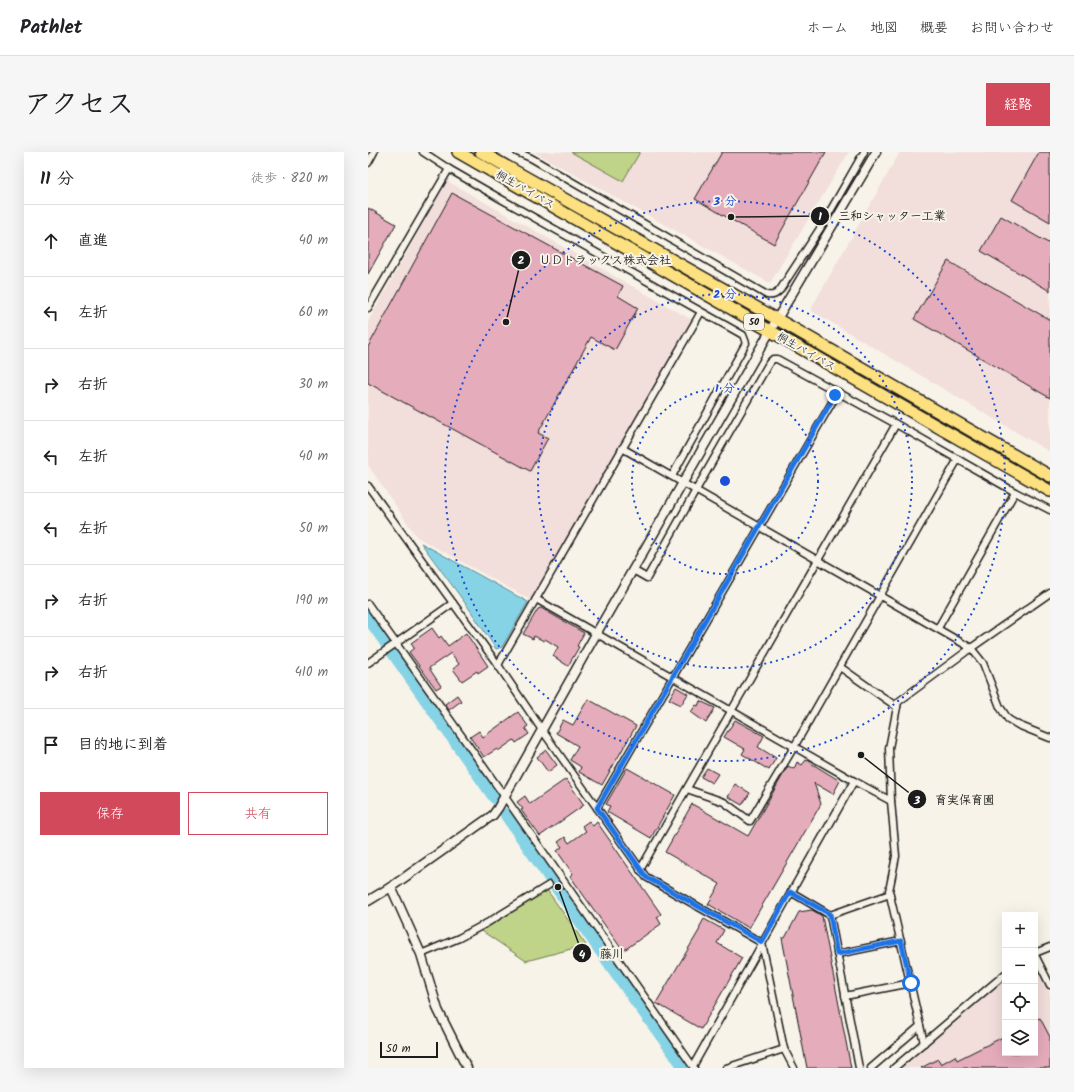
<!DOCTYPE html>
<html lang="ja">
<head>
<meta charset="utf-8">
<style>
  :root { --surface:#fff; --page:#f6f6f6; --text:#202124; --muted:#757577; --line:#e0e0e0; --accent:#d1495b }
  body { margin:0; font-family:Kalam,"Klee One",sans-serif; background:var(--page); color:var(--text) }
  .controls { position:absolute; right:12px; bottom:12px; display:grid; overflow:hidden; border-radius:0px; box-shadow:0 4px 16px #0002 }
  .controls button { width:36px; height:36px; display:grid; place-items:center; padding:0; border:0; border-bottom:1px solid var(--line); background:var(--surface); color:var(--text); font:20px sans-serif }
  .scale { position:absolute; left:12px; bottom:10px; width:58px; box-sizing:border-box; padding-left:4px; border:2px solid #1c1c1c; border-top:0; font-size:11px; line-height:14px; white-space:nowrap; color:#1c1c1c; -webkit-text-stroke:3px #f7f3e8; paint-order:stroke }
  .stop { position:absolute; width:12px; height:12px; margin:-9px; border:3px solid #1a73e8; border-radius:50%; background:#fff }
  .stop.end { background:#1a73e8; border-color:#fff; box-shadow:0 1px 4px #0008 }
  .list { margin:0; padding:0; list-style:none }
  h2 { display:flex; justify-content:space-between; align-items:center; height:52px; margin:0; padding:0 16px; font-size:17px }
  h2 small { font-size:13px; font-weight:400; color:var(--muted) }
  .list li { display:grid; grid-template-columns:26px 1fr auto; gap:12px; align-items:center; box-sizing:border-box; height:72px; padding:0 16px; border-top:1px solid var(--line) }
  .list b { display:block; font-size:15px; white-space:nowrap }
  .list em { font-size:13px; font-style:normal; color:var(--muted) }
  .actions { display:flex; gap:8px; padding:12px 16px }
  .actions a { flex:1; padding:9px 0; border:1px solid var(--accent); border-radius:0px; text-align:center; font-size:14px; color:var(--accent) }
  .actions .main { background:var(--accent); color:#fff }
  .icon { flex:none; width:22px; height:22px; fill:none; stroke:currentColor; stroke-width:2; stroke-linecap:round; stroke-linejoin:round }
  .map { position:relative; flex:none; width:682px; height:916px; overflow:hidden; border-radius:0px }
  header { display:flex; align-items:center; gap:24px; box-sizing:border-box; height:56px; padding:0 20px; background:var(--surface); border-bottom:1px solid var(--line) }
  header strong { font-size:19px }
  nav { display:flex; gap:22px; margin-inline-start:auto; font-size:14px }
  .intro { display:flex; align-items:center; justify-content:space-between; box-sizing:border-box; height:96px; padding:0 24px }
  h1 { margin:0; font-size:28px }
  .button { padding:10px 18px; border-radius:0px; background:var(--accent); color:#fff; font-size:14px; font-weight:700 }
  main { display:flex; gap:24px; padding:0 24px }
  aside { flex:1; background:var(--surface); border-radius:0px; box-shadow:0 4px 16px #0002 }
  .map>svg:first-child { display:block }
  .built { fill:#f2dedb }
  .green { fill:#bfd389; stroke:#6e7852 }
  .water { fill:#87d3e6; stroke:#5c8a95 }
  .lines { fill:none; stroke-linecap:round; stroke-linejoin:round }
  .river { stroke:#87d3e6; stroke-width:14 }
  .building { fill:#e5acbc; stroke:#1c1c1c }
  .minor-casing { stroke:#1c1c1c; stroke-width:9 }
  .tertiary-casing { stroke:#1c1c1c; stroke-width:11 }
  .trunk-casing { stroke:#1c1c1c; stroke-width:14 }
  .minor { stroke:#f7f3e8; stroke-width:6 }
  .tertiary { stroke:#f7f3e8; stroke-width:8 }
  .trunk { stroke:#fde080; stroke-width:11 }
  .route { stroke:#1a73e8; stroke-width:5 }
  .ring { fill:none; stroke:#1d4ed8; stroke-width:2; stroke-dasharray:2 4 }
  .labels { text-anchor:middle; dominant-baseline:central; stroke-width:4; stroke-linejoin:round; paint-order:stroke }
  .shield { fill:#f7f3e8; stroke:#5e5c59; stroke-width:1 }
  .shield-label { font-size:10px; font-weight:bold; fill:#1c1c1c }
  .street-label { font-size:11px; fill:#1c1c1c; stroke:#f7f3e8 }
  .centre { fill:#1d4ed8; stroke:#f7f3e8; stroke-width:2 }
  .ring-label { font-size:12px; text-anchor:middle; font-weight:bold; fill:#1d4ed8; stroke:#f7f3e8; stroke-width:4; stroke-linejoin:round; paint-order:stroke }
  .leader { fill:none; stroke:#1c1c1c; stroke-width:1.5 }
  .callout-dot { fill:#1c1c1c; stroke:#f7f3e8; stroke-width:1.5 }
  .mark-label { font-size:12px; text-anchor:middle; font-weight:bold; fill:#fff }
  .callout-label { font-size:12px; text-anchor:middle; font-weight:bold; fill:#1c1c1c; stroke:#f7f3e8; stroke-width:4; stroke-linejoin:round; paint-order:stroke }
</style>
</head>
<body>
<header>
<strong>Pathlet</strong>
<nav><a>ホーム</a><a>地図</a><a>概要</a><a>お問い合わせ</a></nav>
</header>
<div class="intro"><h1>アクセス</h1><a class="button">経路</a></div>
<main>
<aside>
<h2>11 分<small>徒歩 · 820 m</small></h2>
<ul class="list">
<li><svg class="icon" aria-label="ahead" viewBox="0 0 24 24"><path d="M12 20V5M6 11l6-6 6 6"/></svg><div><b>直進</b></div><em>40 m</em></li>
<li><svg class="icon" aria-label="left" viewBox="0 0 24 24"><path d="M17 20v-9H6M10 6l-5 5 5 5"/></svg><div><b>左折</b></div><em>60 m</em></li>
<li><svg class="icon" aria-label="right" viewBox="0 0 24 24"><path d="M7 20v-9h11M14 6l5 5-5 5"/></svg><div><b>右折</b></div><em>30 m</em></li>
<li><svg class="icon" aria-label="left" viewBox="0 0 24 24"><path d="M17 20v-9H6M10 6l-5 5 5 5"/></svg><div><b>左折</b></div><em>40 m</em></li>
<li><svg class="icon" aria-label="left" viewBox="0 0 24 24"><path d="M17 20v-9H6M10 6l-5 5 5 5"/></svg><div><b>左折</b></div><em>50 m</em></li>
<li><svg class="icon" aria-label="right" viewBox="0 0 24 24"><path d="M7 20v-9h11M14 6l5 5-5 5"/></svg><div><b>右折</b></div><em>190 m</em></li>
<li><svg class="icon" aria-label="right" viewBox="0 0 24 24"><path d="M7 20v-9h11M14 6l5 5-5 5"/></svg><div><b>右折</b></div><em>410 m</em></li>
<li><svg class="icon" aria-label="arrive" viewBox="0 0 24 24"><path d="M6 21V4h12l-3 4 3 4H6"/></svg><div><b>目的地に到着</b></div></li>
</ul>
<div class="actions"><a class="main">保存</a><a>共有</a></div>
</aside>
<div class="map">
<svg width="682" height="916" viewBox="0 0 682 916">
  <rect width="100%" height="100%" fill="#f7f3e8"/>
  <filter id="ink" filterUnits="userSpaceOnUse"><feTurbulence type="fractalNoise" baseFrequency=".025" numOctaves="2"/><feDisplacementMap in="SourceGraphic" scale="8" xChannelSelector="R" yChannelSelector="G"/><feConvolveMatrix kernelMatrix="1 2 1 2 8 2 1 2 1" color-interpolation-filters="sRGB"/></filter>
  <g filter="url(#ink)">
    <g class="built">
      <path d="M166,0H481L402,131Z"/>
      <path d="M532,0H682V300L444,159V155Z"/>
      <path d="M79,29L324,168L163,448L49,385L0,313V170Z"/>
      <path d="M667,813L682,842V916H531L631,832L637,829V901H667Z"/>
    </g>
    <g class="green">
      <path d="M203,0H272L255,29Z"/>
      <path d="M179,738L218,793L158,809L111,777Z"/>
    </g>
    <path class="water" d="M53,391L160,450L134,495L128,497L100,455Z"/>
    <g class="lines">
      <g class="river">
        <path d="M0,464L127,645"/>
        <path d="M139,663L268,848L318,916"/>
      </g>
    </g>
    <g class="building">
      <path d="M354,0H458L406,92L327,47Z"/>
      <path d="M671,0H682V70L644,48Z"/>
      <path d="M84,41L255,134L250,144L270,156L247,198L223,185L170,281L180,286L162,319L0,231V195Z"/>
      <path d="M0,56L28,72L0,122Z"/>
      <path d="M633,64L682,92V139L613,99Z"/>
      <path d="M580,109L682,168V246L546,167Z"/>
      <path d="M173,456L216,481L209,494L211,495L200,514L185,504L190,495L177,487L176,489L166,484L165,487L155,482L170,457Z"/>
      <path d="M64,476L71,486L73,484L80,494L98,481L120,514L110,521L109,519L94,529L85,517L91,512L83,501L61,516L73,534L68,537L41,500L46,496L43,491Z"/>
      <path d="M308,535L320,542L313,553L301,547Z"/>
      <path d="M89,543L93,549L81,558L77,552Z"/>
      <path d="M220,547L268,574L234,633L211,620L213,615L202,608L210,594L188,581L195,568L205,573Z"/>
      <path d="M332,549L347,556L338,571L323,560L328,553L330,554Z"/>
      <path d="M150,560L160,574L157,576L161,582L148,591L146,588L130,599L129,597L116,605L102,585L111,579L115,585Z"/>
      <path d="M367,568L396,584L390,595L408,606L401,618L374,602L377,597L356,585Z"/>
      <path d="M178,598L189,613L180,620L169,605Z"/>
      <path d="M438,608L472,629L465,642L446,631L453,652L381,776L340,752L352,732L297,700L324,652L380,684L420,614L426,617L429,610L434,613Z"/>
      <path d="M259,616L307,643L283,686L239,660L242,654L238,652Z"/>
      <path d="M339,616L350,622L344,631L333,625Z"/>
      <path d="M198,627L216,653L172,684L153,658L155,657L149,650L157,644L162,652Z"/>
      <path d="M367,632L382,641L374,653L360,645Z"/>
      <path d="M221,669L225,674L229,670L293,762L289,765L293,772L255,799L202,724L205,722L189,699L194,695L190,690L197,685L201,691L218,679L214,674Z"/>
      <path d="M444,758L454,764L483,916H439L414,786H417L431,760Z"/>
      <path d="M336,767L356,778L349,791L374,806L333,877L288,851L332,777L331,776Z"/>
      <path d="M672,866L682,885V916H553L570,907L573,912L587,904L589,908L637,884V901H667V868Z"/>
    </g>
    <g class="lines">
      <defs>
        <g id="minor">
          <path d="M55,0L81,17L133,47L375,183L378,191L304,324"/>
          <path d="M149,0L163,6L399,143C405,144 407,143 412,138L453,75L496,0"/>
          <path d="M0,11L6,0"/>
          <path d="M0,156L81,17"/>
          <path d="M254,296L603,496L615,511L632,555L640,567L650,573L682,586"/>
          <path d="M0,334L130,513L174,578L278,725L394,791L416,897L426,916"/>
          <path d="M265,418L279,426L328,338L401,211L405,207H409L528,272L647,340L682,358"/>
          <path d="M168,447L486,629L523,649"/>
          <path d="M0,452L137,645L326,916"/>
          <path d="M570,476L647,340"/>
          <path d="M0,511L85,451"/>
          <path d="M130,513L333,160"/>
          <path d="M472,515L529,555"/>
          <path d="M319,637L356,650L382,669L426,595L590,307"/>
          <path d="M229,656L470,240"/>
          <path d="M272,718L528,272"/>
          <path d="M423,740L462,763L491,916"/>
          <path d="M462,763L522,742"/>
          <path d="M667,801L682,795"/>
          <path d="M53,802L91,786L119,771L181,733"/>
          <path d="M469,802L533,789"/>
          <path d="M667,803L682,833"/>
          <path d="M477,844L543,831"/>
          <path d="M556,891L521,739L528,704L523,649L521,596L530,550L603,496L682,441"/>
          <path d="M325,914L486,629"/>
          <path d="M358,916L416,897"/>
          <path d="M503,916L552,874"/>
          <path d="M526,916L637,822"/>
        </g>
        <g id="tertiary">
          <path d="M23,735L53,802L70,858L99,916"/>
          <path d="M0,749L23,735L125,663L130,656L228,482L409,167L508,0"/>
        </g>
        <g id="trunk">
          <path d="M90,0L682,339"/>
          <path d="M113,0L421,174L682,324"/>
        </g>
      </defs>
      <use href="#minor" class="minor-casing"/>
      <use href="#tertiary" class="tertiary-casing"/>
      <use href="#trunk" class="trunk-casing"/>
      <use href="#minor" class="minor"/>
      <use href="#tertiary" class="tertiary"/>
      <use href="#trunk" class="trunk"/>
    </g>
  </g>
  <g class="lines" filter="url(#ink)">
    <path class="route" d="M467,243L229,656L278,725L394,790L422,740L462,762L469,802L533,789L543,831"/>
  </g>
  <g class="ring">
    <circle cx="357" cy="329" r="93"/>
    <circle cx="357" cy="329" r="187"/>
    <circle cx="357" cy="329" r="280"/>
  </g>
  <g class="labels">
    <rect class="shield" x="376" y="162" width="20" height="16" rx="3"/>
    <g class="shield-label">
      <text x="386" y="170">50</text>
    </g>
    <g class="street-label">
      <text transform="translate(157 38) rotate(30)">桐生バイパス</text>
      <text transform="translate(438 200) rotate(30)">桐生バイパス</text>
    </g>
  </g>
  <circle cx="357" cy="329" r="6" class="centre"/>
  <g class="ring-label">
    <text x="357" y="53">3 分</text>
    <text x="357" y="146">2 分</text>
    <text x="357" y="240">1 分</text>
  </g>
  <path class="leader" d="M363 65L452 64M138 170L153 108M493 603L549 647M190 735L214 801"/>
  <g class="callout-dot">
    <circle cx="363" cy="65" r="4"/>
    <circle cx="138" cy="170" r="4"/>
    <circle cx="493" cy="603" r="4"/>
    <circle cx="190" cy="735" r="4"/>
    <circle cx="452" cy="64" r="10"/>
    <circle cx="153" cy="108" r="10"/>
    <circle cx="549" cy="647" r="10"/>
    <circle cx="214" cy="801" r="10"/>
  </g>
  <g class="mark-label">
    <text x="452" y="68">1</text>
    <text x="153" y="112">2</text>
    <text x="549" y="652">3</text>
    <text x="214" y="806">4</text>
  </g>
  <g class="callout-label">
    <text x="524" y="68">三和シャッター工業</text>
    <text x="237" y="112">ＵＤトラックス株式会社</text>
    <text x="597" y="652">育実保育園</text>
    <text x="244" y="806">藤川</text>
  </g>
</svg>
<div class="controls">
<button>+</button>
<button>−</button>
<button><svg class="icon" aria-label="locate" viewBox="0 0 24 24"><circle cx="12" cy="12" r="6"/><path d="M12 2v4M12 18v4M2 12h4M18 12h4"/></svg></button>
<button><svg class="icon" aria-label="layers" viewBox="0 0 24 24"><path d="M12 4l9 5-9 5-9-5zM3 14l9 5 9-5"/></svg></button>
</div>
<div class="scale">50 m</div>
<div class="stop" style="left:543px;top:831px"></div>
<div class="stop end" style="left:467px;top:243px"></div>
</div>
</main>
</body>
</html>
